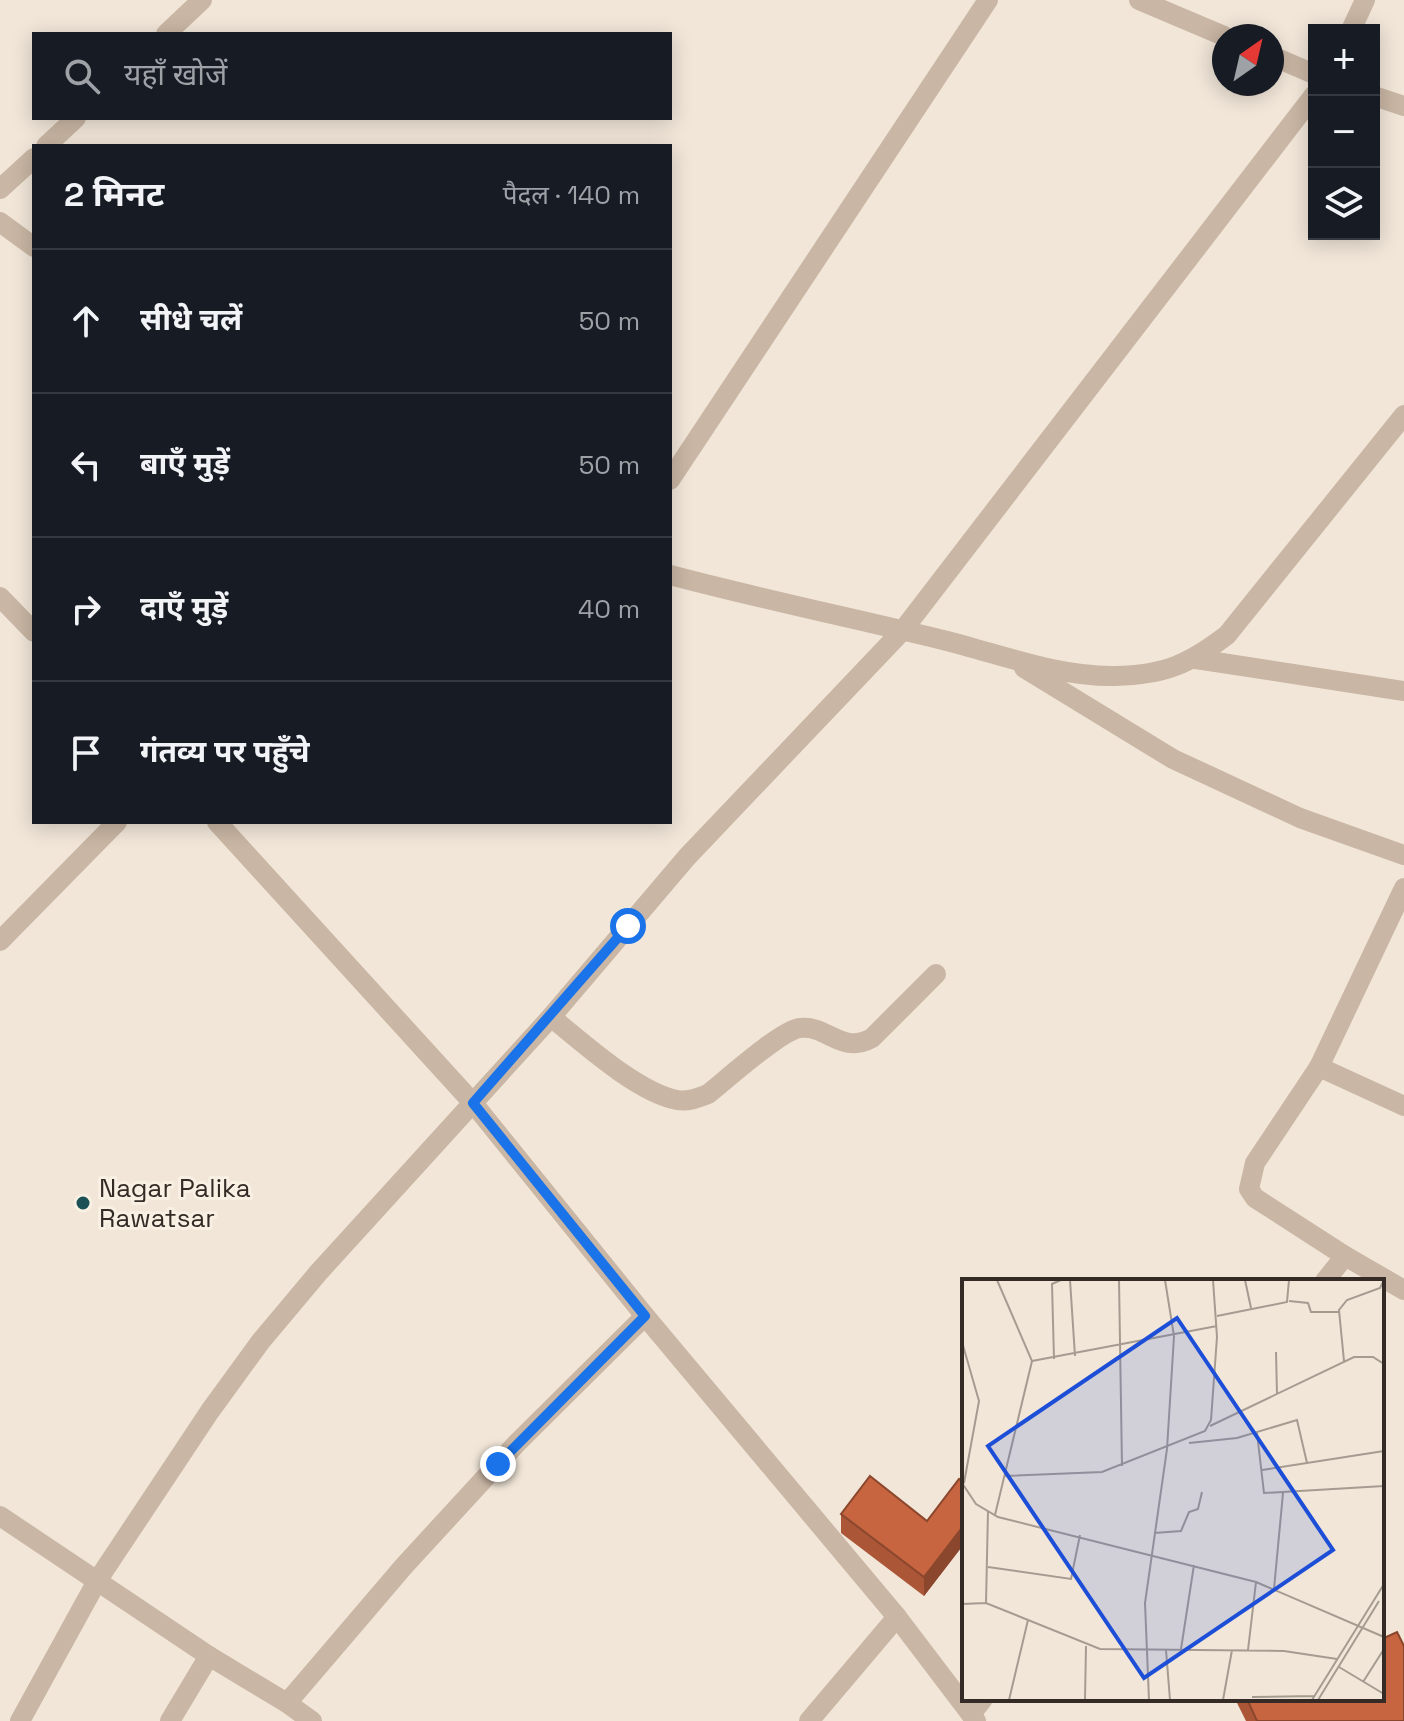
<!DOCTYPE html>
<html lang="hi">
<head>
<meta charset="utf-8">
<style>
  :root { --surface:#171b24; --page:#242831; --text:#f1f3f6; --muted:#9ea1a6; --line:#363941 }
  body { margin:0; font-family:"Space Grotesk","Noto Sans Devanagari",sans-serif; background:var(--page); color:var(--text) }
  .controls { position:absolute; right:24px; top:24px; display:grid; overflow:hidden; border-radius:0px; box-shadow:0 4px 20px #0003 }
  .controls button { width:72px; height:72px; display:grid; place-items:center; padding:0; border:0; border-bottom:2px solid var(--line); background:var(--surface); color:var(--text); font:40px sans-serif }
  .compass { position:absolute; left:1212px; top:24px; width:72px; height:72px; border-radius:50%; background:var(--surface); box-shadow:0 4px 20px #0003; rotate:34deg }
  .stop { position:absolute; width:24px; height:24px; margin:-18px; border:6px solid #1a73e8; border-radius:50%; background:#fff }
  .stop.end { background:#1a73e8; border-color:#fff; box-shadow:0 2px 8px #0008 }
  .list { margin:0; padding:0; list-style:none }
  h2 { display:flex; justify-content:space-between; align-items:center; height:104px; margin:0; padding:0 32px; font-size:34px }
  h2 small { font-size:26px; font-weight:400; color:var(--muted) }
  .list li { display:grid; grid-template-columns:52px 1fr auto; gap:24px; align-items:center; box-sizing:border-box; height:144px; padding:0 32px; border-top:2px solid var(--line) }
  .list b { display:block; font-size:30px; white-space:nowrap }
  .list em { font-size:26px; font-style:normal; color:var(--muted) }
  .icon { flex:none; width:44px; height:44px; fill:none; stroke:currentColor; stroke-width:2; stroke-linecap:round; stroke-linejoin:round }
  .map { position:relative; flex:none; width:1404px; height:1721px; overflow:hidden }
  .search { position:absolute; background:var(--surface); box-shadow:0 4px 20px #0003; left:32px; top:32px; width:640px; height:88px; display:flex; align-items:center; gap:20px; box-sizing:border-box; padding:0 28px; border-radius:0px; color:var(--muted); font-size:30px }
  .panel { position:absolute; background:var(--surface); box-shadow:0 4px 20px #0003; left:32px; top:144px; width:640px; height:680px; border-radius:0px }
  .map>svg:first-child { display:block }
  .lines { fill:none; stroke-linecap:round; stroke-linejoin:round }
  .minor { stroke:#c9b6a4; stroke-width:20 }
  .tertiary { stroke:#c9b6a4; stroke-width:20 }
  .wall { fill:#ab5737 }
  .shaded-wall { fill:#8b472d }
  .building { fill:#c76540; stroke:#8b472d; stroke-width:2 }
  .route { stroke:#1a73e8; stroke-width:10 }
  .poi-dot { fill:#1b5056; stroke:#f9f0e4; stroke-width:3 }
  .labels { text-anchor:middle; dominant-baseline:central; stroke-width:6; stroke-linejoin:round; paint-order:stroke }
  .poi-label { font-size:26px; fill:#342b26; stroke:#f9f0e4; text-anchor:start }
  .inset-road { fill:none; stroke:#a59b91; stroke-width:2 }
  .view { fill:#1d4ed8; fill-opacity:0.15; stroke:#1d4ed8; stroke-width:4 }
  .inset-edge { fill:none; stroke:#342b26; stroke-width:4 }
</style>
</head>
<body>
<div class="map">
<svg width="1404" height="1721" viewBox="0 0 1404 1721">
  <rect width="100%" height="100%" fill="#f1e6d8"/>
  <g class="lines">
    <g class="minor">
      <path d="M1139,0L1224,36"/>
      <path d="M1351,30L1365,0"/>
      <path d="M1272,56L1314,74"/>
      <path d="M1374,96L1404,106"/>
      <path d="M0,222L34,247"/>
      <path d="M670,480L988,0"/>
      <path d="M670,575C761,599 852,618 943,640C1000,654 1057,677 1115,676C1165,675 1189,664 1227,635L1404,415"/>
      <path d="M1196,659L1404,691"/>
      <path d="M1024,668L1173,759L1300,818L1404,855"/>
      <path d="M1404,888L1319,1067L1255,1163L1249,1189L1255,1198L1345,1256L1404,1290"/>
      <path d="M0,941L117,822"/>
      <path d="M551,1017C583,1043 637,1092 677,1100C688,1102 698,1098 708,1094C726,1080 781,1030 800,1028C828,1025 841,1055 872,1038L936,974"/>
      <path d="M1319,1067L1404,1106"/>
      <path d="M1325,1281L1345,1256"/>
      <path d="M0,1516L209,1656L287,1703L312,1721"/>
      <path d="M287,1703L404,1566L517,1443L645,1316"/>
      <path d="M971,1714L983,1699"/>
      <path d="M20,1721L97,1581L210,1411L261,1341L318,1273L551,1017L687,857L903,630L1314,95"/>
      <path d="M170,1721L209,1656"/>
      <path d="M809,1721L897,1617"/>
    </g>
    <g class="tertiary">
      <path d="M166,34L202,0"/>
      <path d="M46,146L76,118"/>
      <path d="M0,189L34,158"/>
      <path d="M0,597L34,632"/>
      <path d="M217,822L473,1103L645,1316L897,1617L976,1721"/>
    </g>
  </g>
  <g class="wall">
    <path d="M964,1483V1544L924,1596L841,1533V1514L927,1521Z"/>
    <path d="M1235,1699H1382L1404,1721H1246Z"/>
  </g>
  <path class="shaded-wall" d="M964,1525V1544L924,1596V1577Z"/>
  <g class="building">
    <path d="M870,1476L927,1521L959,1479L964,1483V1525L924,1577L841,1514Z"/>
    <path d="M1397,1632L1404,1646V1721H1257L1247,1699H1382V1639Z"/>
  </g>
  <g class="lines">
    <path class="route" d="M498,1464L645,1316L473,1103L628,926"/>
  </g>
  <circle class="poi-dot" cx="83" cy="1203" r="8"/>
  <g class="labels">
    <g class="poi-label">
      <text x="99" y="1188">Nagar Palika<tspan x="99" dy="30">Rawatsar</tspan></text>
    </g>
  </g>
  <g transform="translate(962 1279)">
    <rect width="422" height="422" fill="#f1e6d8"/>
    <path class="inset-road" d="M108,1L113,77M157,1L160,187M283,1L289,29M327,22L346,24L349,33H377M255,37L325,23L327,1M0,63L17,122L2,204M314,73L315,115M92,80L90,5L99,1M70,82L255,47M382,82L377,31L385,21L418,9L422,1M248,147L392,78H411L422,85M295,154L302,214L422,207M227,164L275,159L335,141L345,184M300,191L422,172M42,197L140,193L243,152L249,141L255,58L251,1M0,204L14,225L36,238L294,303L422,358M33,236L70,82L35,1M192,254L219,252L227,233L236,230L240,213M26,288L109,300L118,256M312,310L321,214M24,324L26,232M0,325L24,324L138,370L322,372L375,380M219,370L232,286M204,371L208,421M286,371L294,303M377,388L422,415M401,403L422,370M290,418L352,417M47,421L66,341M123,421L124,367M187,421L183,324L205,170L212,57L203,1M261,421L270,371M350,421L422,305M356,421L417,322"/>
    <path class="view" d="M215,39L371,271L182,399L26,167Z"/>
    <rect width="422" height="422" class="inset-edge"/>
  </g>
</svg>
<div class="controls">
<button>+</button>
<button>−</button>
<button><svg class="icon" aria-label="layers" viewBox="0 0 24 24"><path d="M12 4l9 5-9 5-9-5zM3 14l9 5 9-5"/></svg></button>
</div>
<svg class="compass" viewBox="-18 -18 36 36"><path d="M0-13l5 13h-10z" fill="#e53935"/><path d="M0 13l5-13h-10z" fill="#9ea1a6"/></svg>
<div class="stop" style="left:628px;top:926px"></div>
<div class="stop end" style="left:498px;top:1464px"></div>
<div class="search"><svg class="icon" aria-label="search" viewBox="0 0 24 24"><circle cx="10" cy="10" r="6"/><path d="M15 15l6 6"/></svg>यहाँ खोजें</div>
<section class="panel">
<h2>2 मिनट<small>पैदल · 140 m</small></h2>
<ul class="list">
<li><svg class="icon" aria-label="ahead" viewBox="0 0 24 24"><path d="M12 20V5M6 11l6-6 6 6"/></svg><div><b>सीधे चलें</b></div><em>50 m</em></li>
<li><svg class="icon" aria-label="left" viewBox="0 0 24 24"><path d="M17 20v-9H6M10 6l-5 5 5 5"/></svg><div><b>बाएँ मुड़ें</b></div><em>50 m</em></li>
<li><svg class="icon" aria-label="right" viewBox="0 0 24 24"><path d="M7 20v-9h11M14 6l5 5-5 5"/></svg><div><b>दाएँ मुड़ें</b></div><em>40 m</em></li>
<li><svg class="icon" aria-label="arrive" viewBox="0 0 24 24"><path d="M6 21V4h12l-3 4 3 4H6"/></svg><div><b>गंतव्य पर पहुँचे</b></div></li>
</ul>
</section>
</div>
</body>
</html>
